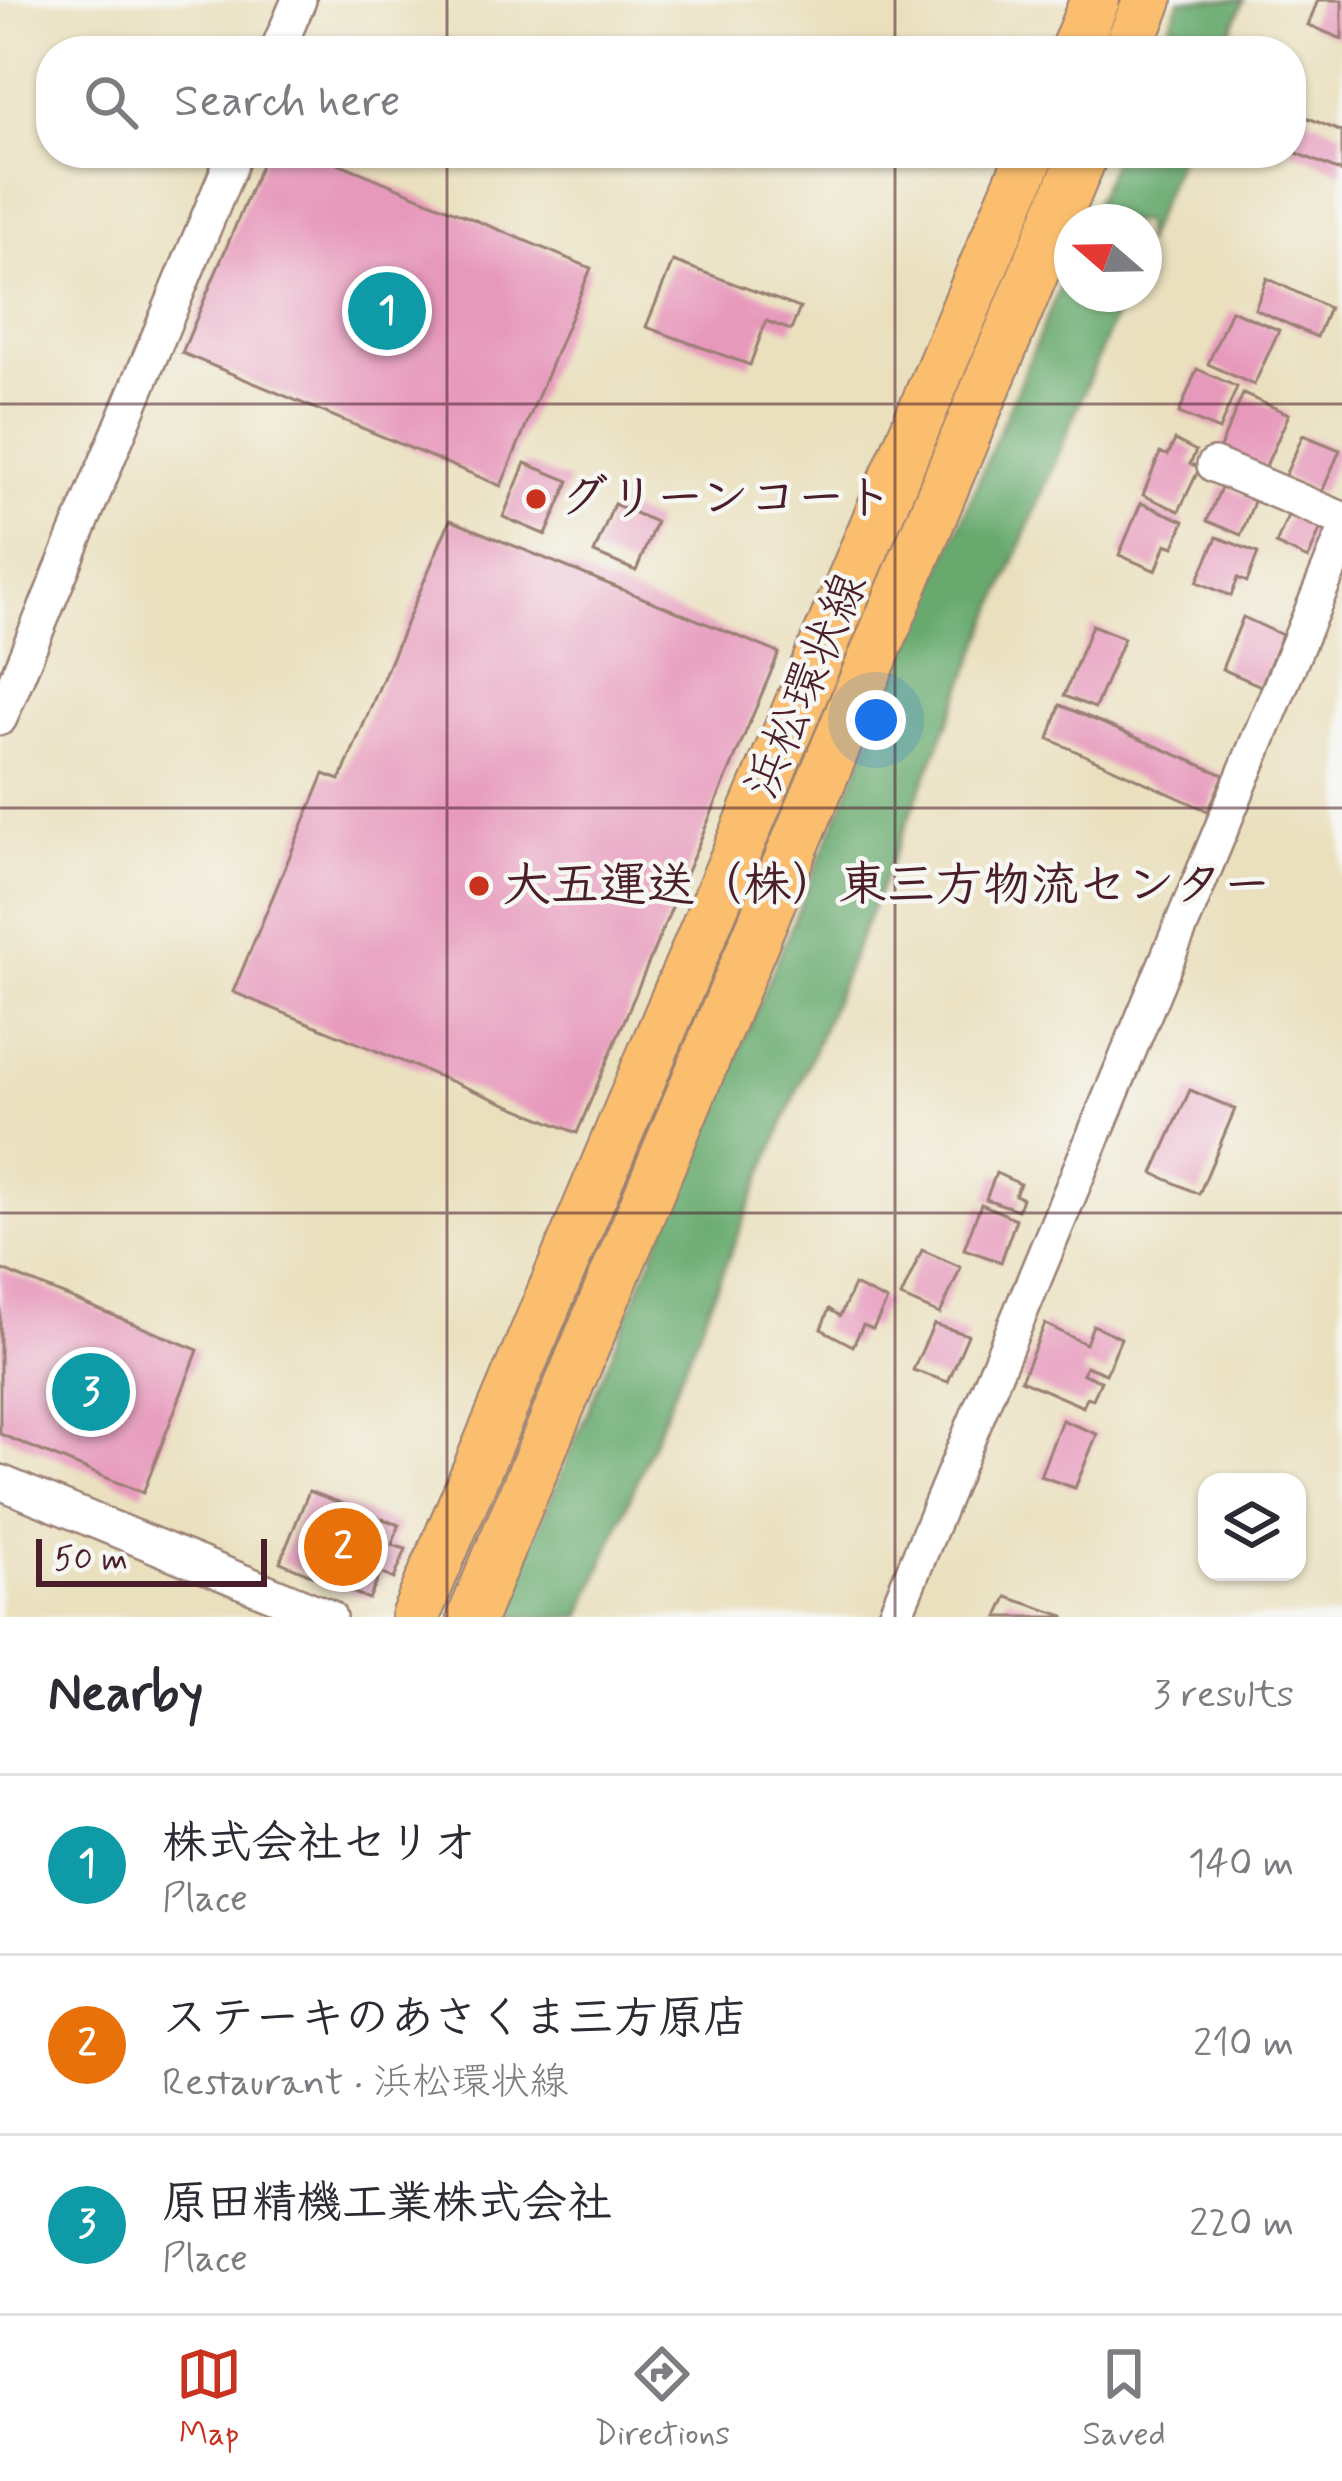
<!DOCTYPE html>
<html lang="en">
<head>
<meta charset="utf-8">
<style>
  :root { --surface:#fff; --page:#f7f7f7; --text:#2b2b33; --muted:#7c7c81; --line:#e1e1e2; --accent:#c8321e }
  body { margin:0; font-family:Mynerve,"Klee One",sans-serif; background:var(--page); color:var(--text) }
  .controls { position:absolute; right:36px; bottom:36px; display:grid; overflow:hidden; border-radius:24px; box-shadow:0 3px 9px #0004 }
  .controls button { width:108px; height:108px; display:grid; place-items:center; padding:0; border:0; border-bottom:3px solid var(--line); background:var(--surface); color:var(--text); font:60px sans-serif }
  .compass { position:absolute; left:1054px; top:204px; width:108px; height:108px; border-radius:50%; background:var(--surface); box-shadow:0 3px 9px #0004; rotate:290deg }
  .scale { position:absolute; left:36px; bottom:30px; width:231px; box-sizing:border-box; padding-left:12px; border:6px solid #4a1f2b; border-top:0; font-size:33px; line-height:42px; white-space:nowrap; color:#4a1f2b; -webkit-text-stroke:9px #f6f6f2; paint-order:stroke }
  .you { position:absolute; left:876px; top:720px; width:42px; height:42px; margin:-30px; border:9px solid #fff; border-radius:50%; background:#1a73e8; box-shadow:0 0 0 18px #1a73e833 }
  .badge { display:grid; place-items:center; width:78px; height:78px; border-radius:50%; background:var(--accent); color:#fff; font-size:39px; font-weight:700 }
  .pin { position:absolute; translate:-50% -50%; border:6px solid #fff; box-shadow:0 3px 12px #0006 }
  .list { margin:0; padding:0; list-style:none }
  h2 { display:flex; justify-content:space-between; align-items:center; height:156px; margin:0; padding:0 48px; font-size:51px }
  h2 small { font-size:39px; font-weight:400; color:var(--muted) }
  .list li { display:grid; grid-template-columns:78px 1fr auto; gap:36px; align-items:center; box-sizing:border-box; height:180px; padding:0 48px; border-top:3px solid var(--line) }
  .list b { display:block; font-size:45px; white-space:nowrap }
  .list p { margin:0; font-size:39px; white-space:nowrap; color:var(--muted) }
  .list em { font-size:39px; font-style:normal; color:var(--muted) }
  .icon { flex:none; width:66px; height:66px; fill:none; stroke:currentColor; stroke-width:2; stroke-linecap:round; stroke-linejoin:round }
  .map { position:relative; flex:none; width:1342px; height:1617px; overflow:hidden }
  .search { position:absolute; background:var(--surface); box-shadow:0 3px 9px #0004; left:36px; right:36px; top:36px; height:132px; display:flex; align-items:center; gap:30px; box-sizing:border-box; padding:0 42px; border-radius:48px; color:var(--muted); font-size:45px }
  .sheet { height:696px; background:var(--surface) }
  nav { display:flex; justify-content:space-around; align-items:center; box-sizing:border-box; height:168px; border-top:3px solid var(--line); background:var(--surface); font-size:33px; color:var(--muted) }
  nav a { display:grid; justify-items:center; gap:6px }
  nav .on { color:var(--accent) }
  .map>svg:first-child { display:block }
  .forest { fill:#68aa6e; stroke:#59644c; stroke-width:3 }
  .building { fill:#e799bc }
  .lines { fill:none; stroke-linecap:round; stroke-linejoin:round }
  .minor-casing { stroke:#9a8074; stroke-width:38 }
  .highway-casing { stroke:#9a8074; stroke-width:52 }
  .minor { stroke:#fff; stroke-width:33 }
  .highway { stroke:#fabe6e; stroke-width:48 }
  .grid { fill:none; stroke:#4a1f2b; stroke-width:3; stroke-opacity:0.55 }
  .poi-dot { fill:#c8321e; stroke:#f6f6f2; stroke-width:4.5 }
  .labels { text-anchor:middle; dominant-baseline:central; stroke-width:9; stroke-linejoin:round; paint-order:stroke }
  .poi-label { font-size:48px; font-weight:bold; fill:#4a1f2b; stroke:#f6f6f2; text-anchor:start }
  .street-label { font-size:48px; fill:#4a1f2b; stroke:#f6f6f2 }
</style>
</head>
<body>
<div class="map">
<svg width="1342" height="1617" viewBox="0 0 1342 1617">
  <rect width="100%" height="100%" fill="#f6f6f2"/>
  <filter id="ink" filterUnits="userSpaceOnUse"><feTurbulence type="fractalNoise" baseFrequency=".00833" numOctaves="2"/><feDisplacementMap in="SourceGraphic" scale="24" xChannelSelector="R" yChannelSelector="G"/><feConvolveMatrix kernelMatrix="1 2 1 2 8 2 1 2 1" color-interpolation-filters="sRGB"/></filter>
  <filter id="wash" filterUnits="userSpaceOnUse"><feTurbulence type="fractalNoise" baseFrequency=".004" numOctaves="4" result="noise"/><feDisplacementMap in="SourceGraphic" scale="48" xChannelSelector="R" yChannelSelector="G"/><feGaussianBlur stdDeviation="2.7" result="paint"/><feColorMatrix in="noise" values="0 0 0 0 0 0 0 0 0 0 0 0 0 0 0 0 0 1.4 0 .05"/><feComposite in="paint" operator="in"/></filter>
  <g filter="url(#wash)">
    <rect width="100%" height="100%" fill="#eae0be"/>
    <g class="forest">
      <path d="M1180,0H1244L1223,51H1159Z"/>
      <path d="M1116,153H1181L1144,244V222H1087Z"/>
      <path d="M1072,258V294H1124L581,1617H501Z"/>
    </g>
    <g id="blocks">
      <g class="building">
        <path d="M1318,0H1342V39L1308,25Z"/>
        <path d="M1306,117L1342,132V172L1292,151Z"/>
        <path d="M266,153H314L591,268L501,486L182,353Z"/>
        <path d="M673,261L800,308L791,330L766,321L750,365L646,327Z"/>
        <path d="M1267,278L1329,308L1317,337L1255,309Z"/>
        <path d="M1231,310L1279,330L1254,385L1208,364Z"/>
        <path d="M1197,369L1237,387L1219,430L1179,413Z"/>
        <path d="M1243,394L1289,414L1265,468L1219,450Z"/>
        <path d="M1303,435L1340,450L1321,494L1284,478Z"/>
        <path d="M1175,440L1196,451L1190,464L1200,467L1179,511L1143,495L1160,453L1168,455Z"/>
        <path d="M525,463L569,481L546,535L503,517Z"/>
        <path d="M1222,485L1255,499L1241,535L1207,521Z"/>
        <path d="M1141,503L1184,521L1174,547L1166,544L1156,571L1119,555Z"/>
        <path d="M614,504L656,522L636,571L594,553Z"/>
        <path d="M1289,513L1322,525L1308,559L1276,544Z"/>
        <path d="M450,520L779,653L577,1133L233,992L324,774L340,780Z"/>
        <path d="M1217,537L1258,553L1247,582L1238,578L1231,596L1197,582Z"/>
        <path d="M1243,617L1282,635L1261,686L1222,669Z"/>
        <path d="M1092,625L1124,638L1095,708L1064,696Z"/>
        <path d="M1060,705L1224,775L1208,811L1049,739Z"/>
        <path d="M1190,1090L1235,1109L1199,1194L1153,1173Z"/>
        <path d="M996,1173L1020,1184L1015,1195L1022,1198L1018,1210L986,1199Z"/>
        <path d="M981,1204L1016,1219L1001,1262L964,1249Z"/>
        <path d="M922,1250L961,1267L940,1314L901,1297Z"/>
        <path d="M0,1269L198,1350L143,1493L0,1434Z"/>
        <path d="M854,1285L887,1301L873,1329L863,1325L853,1346L821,1329L829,1309L840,1316Z"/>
        <path d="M934,1324L968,1335L948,1382L913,1370Z"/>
        <path d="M1045,1324L1086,1344L1093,1325L1121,1338L1106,1374L1086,1366L1083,1374L1101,1381L1093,1399L1087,1397L1083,1407L1021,1380Z"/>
        <path d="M1062,1420L1097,1434L1075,1488L1040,1476Z"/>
        <path d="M309,1491L399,1525L392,1545L406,1549L394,1579L381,1573L369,1599L280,1562Z"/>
        <path d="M1007,1597L1064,1616V1617H998Z"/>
      </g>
    </g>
  </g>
  <g filter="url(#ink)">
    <use href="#blocks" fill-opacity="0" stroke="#9a8074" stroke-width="3"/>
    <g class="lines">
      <defs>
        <g id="minor">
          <path d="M277,51L299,0"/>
          <path d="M1214,465L1342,519"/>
          <path d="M0,718L235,153"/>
          <path d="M0,1482L329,1617"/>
          <path d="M894,1617L1342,538"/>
        </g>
        <g id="highway">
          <path d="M1074,51L1095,0"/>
          <path d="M1127,51L1148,0"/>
          <path d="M415,1617L1031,153"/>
          <path d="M472,1617L1084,153"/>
        </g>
      </defs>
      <use href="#minor" class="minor-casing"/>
      <use href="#highway" class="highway-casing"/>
      <use href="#minor" class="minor"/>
      <use href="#highway" class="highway"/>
    </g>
  </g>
  <path class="grid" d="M447,0V51M895,0V51M447,153V1617M895,153V1617M0,404H1342M0,808H1342M0,1213H1342"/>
  <g class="poi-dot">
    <circle cx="536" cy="499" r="12"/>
    <circle cx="479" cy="886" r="12"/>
  </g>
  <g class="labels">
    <g class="poi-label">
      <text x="560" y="499">グリーンコート</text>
      <text x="503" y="886">大五運送（株）東三方物流センター</text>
    </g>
    <g class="street-label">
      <text transform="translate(807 686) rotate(-67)">浜松環状線</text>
    </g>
  </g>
</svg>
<div class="controls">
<button><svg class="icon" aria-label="layers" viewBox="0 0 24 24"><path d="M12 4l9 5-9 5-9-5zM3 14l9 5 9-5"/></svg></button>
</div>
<svg class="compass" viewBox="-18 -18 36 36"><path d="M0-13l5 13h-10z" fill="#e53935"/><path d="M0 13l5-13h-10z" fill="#7c7c81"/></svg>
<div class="scale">50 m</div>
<div class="you"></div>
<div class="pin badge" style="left:387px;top:311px;background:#0f9aa8">1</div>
<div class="pin badge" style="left:343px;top:1547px;background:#e8710a">2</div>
<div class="pin badge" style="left:91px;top:1392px;background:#0f9aa8">3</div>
<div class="search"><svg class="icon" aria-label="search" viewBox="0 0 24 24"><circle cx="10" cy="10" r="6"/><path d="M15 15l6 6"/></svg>Search here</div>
</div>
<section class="sheet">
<h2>Nearby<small>3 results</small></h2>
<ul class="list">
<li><span class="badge" style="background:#0f9aa8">1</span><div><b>株式会社セリオ</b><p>Place</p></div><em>140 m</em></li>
<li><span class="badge" style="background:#e8710a">2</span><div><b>ステーキのあさくま三方原店</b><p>Restaurant · 浜松環状線</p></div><em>210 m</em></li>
<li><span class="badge" style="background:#0f9aa8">3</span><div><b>原田精機工業株式会社</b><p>Place</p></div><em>220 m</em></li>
</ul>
</section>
<nav>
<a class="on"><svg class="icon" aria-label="map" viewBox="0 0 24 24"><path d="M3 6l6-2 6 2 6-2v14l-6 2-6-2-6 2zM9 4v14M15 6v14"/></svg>Map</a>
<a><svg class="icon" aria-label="directions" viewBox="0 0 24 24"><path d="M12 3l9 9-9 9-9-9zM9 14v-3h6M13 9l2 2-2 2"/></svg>Directions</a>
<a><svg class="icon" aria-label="saved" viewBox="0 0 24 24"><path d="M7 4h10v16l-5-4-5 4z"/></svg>Saved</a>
</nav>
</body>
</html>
